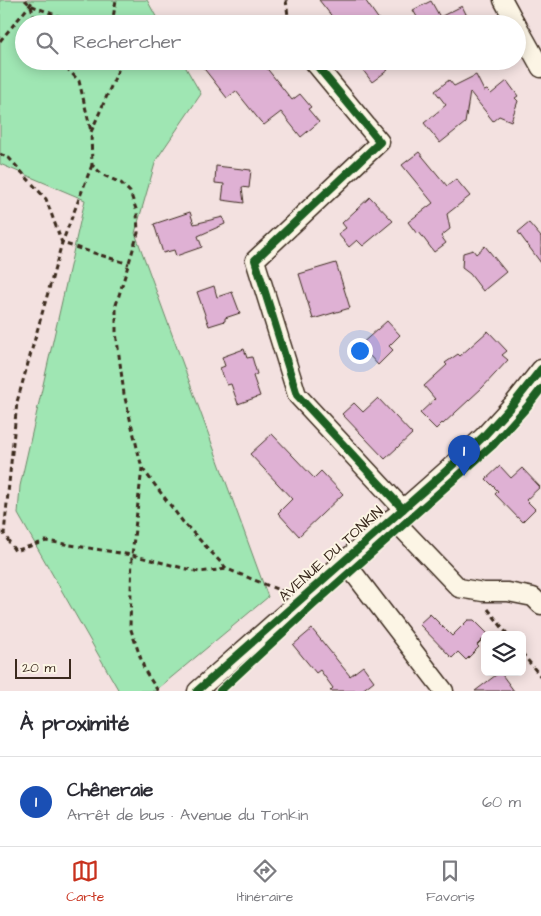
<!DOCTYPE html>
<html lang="fr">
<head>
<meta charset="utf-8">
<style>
  :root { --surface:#fff; --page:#f7f7f7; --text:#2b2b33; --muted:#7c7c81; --line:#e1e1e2; --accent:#c8321e }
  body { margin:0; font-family:"Architects Daughter",sans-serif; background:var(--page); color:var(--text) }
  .controls { position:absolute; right:15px; bottom:15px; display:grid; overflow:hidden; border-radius:8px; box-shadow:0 2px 12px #0003 }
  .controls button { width:45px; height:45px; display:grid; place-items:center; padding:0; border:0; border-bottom:1px solid var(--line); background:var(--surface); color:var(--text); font:25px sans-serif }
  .scale { position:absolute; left:15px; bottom:12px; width:56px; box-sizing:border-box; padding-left:5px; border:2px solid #3b2a1e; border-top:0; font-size:14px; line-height:18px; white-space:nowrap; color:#3b2a1e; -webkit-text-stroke:4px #fcf5e5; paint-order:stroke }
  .you { position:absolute; left:359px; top:350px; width:18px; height:18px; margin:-12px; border:4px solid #fff; border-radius:50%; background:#1a73e8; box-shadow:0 0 0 8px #1a73e833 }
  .badge { display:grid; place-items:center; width:32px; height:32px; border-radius:50%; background:var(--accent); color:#fff; font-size:16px; font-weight:700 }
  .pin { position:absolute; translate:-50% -41px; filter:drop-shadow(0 1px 2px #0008) }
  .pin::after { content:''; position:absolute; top:26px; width:18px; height:15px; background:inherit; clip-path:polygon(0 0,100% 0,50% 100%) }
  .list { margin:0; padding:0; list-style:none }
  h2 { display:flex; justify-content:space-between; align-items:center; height:65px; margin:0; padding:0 20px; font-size:21px }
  h2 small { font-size:16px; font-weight:400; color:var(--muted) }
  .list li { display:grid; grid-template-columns:32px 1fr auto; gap:15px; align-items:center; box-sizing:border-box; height:90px; padding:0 20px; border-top:1px solid var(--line) }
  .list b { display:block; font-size:19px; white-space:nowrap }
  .list p { margin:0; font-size:16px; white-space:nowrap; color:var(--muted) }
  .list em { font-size:16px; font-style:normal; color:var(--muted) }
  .icon { flex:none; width:28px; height:28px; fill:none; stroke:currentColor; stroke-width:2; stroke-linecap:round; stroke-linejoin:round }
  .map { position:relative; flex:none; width:541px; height:691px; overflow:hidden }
  .search { position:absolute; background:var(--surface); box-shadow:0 2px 12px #0003; left:15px; right:15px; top:15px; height:55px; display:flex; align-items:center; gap:12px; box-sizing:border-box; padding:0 18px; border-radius:28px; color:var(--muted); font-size:19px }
  .sheet { height:155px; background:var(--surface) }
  nav { display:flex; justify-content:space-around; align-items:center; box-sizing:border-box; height:70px; border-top:1px solid var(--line); background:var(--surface); font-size:14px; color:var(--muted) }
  nav a { display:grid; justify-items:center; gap:2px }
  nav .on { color:var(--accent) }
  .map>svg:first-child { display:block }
  .green { fill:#9fe6b3; stroke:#6d8868 }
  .building { fill:#dfb1d4; stroke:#3b2a1e }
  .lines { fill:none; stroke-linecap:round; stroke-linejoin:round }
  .street-casing { stroke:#3b2a1e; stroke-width:21 }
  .path { stroke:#3b2a1e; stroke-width:3; stroke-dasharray:5 4; stroke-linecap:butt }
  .street { stroke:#fcf5e5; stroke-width:18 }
  .cycleway-casing { stroke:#fcf5e5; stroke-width:11 }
  .cycleway { stroke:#1b5e20; stroke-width:8 }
  .labels { text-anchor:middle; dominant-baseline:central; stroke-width:4; stroke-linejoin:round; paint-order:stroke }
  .street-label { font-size:15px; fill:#3b2a1e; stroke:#fcf5e5 }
</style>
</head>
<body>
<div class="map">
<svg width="541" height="691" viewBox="0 0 541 691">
  <rect width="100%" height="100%" fill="#f3e1e0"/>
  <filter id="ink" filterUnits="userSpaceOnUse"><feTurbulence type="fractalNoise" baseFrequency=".02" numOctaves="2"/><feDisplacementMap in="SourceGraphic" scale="10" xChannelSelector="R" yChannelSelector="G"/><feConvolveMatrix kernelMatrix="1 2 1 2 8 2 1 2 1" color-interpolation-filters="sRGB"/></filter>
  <g filter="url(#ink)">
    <path class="green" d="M0,0H147L160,24H24V61H182L201,94L156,160L135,233L268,597L155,691H119L18,514L20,486L85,200L0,164Z"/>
    <g class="building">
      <path d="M319,0H365L382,24H338Z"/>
      <path d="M431,1L440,17L462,6L471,24H421L413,10Z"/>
      <path d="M198,61H261L292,100L300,94L311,107L308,109L319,122L301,137L281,112L264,125L260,121L236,91L227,98Z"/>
      <path d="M356,61H382L388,70L372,82Z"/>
      <path d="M476,75L484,91L487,90L491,94L507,81L518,96L515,98L518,101L511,121L499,116L493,121L470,92L465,123L440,143L424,123L446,105L435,91L449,80L454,86Z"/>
      <path d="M419,152L447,186L456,179L470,196L447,214L450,229L441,236L446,243L434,252L419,232L417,234L408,222L433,203L402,165Z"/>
      <path d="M216,166L251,170L249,188L242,187L244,203L222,200L224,184L215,183Z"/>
      <path d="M370,197L393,221L363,246L357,240L349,247L338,234L346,228L342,223Z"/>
      <path d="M190,212L194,224L223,217L225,224L198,236L202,247L176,256L174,250L163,253L154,224Z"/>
      <path d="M529,223L541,237V263L518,232Z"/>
      <path d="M485,246L506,272L483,291L470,274L462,268L463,253L473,250L476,254Z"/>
      <path d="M336,263L350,308L313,319L299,274Z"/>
      <path d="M214,286L217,297L232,292L240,313L225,318V321L209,326L197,292Z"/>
      <path d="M387,321L400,335L389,346L393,350L378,365L360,345Z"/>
      <path d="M488,331L507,351L502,355L508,360L482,388L443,424L442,423L436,429L420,413L435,399L424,386L447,365L445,363L458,354L460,356Z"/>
      <path d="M244,349L247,358L252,357L257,374L253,376L260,396L238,404L231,384L227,385L220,368L225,366L222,357Z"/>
      <path d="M378,398L412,434L385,459L342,414L354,403L363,412Z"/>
      <path d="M272,434L314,478L321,471L343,494L299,536L278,513L292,499L250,454Z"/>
      <path d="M500,466L511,478L522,468L540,487L526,500L535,509L522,522L495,494L498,491L486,479Z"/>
      <path d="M430,614L452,636L468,620H474L488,634L485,635V637L477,645L479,647L466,660L458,652L452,658L419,624Z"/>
      <path d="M312,629L350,676L363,666L374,681L361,691H330L333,688L320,670L316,673L293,645Z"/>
      <path d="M500,672L514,691H475Z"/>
    </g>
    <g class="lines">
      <defs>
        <g id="street">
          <path d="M503,0L516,24"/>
          <path d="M517,25L541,68"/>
          <path d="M313,61L380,142L255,260L297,395L403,509"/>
          <path d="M392,518L459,588L483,592H508L533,597L541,605"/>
          <path d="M343,561L352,571L444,691"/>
          <path d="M197,691L446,471L483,437L514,403L541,369"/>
        </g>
      </defs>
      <use href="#street" class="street-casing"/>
      <g class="path">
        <path d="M25,0L30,5L78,24"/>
        <path d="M286,0L289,24"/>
        <path d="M31,6L36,24"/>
        <path d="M112,24L116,0"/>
        <path d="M0,41L30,5L33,0"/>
        <path d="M60,61L79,81L91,131"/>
        <path d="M120,61V66L91,132L92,165L103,175L121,183L130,192L137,212L138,233L116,305V332L124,394L142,468L183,522L227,569L284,592"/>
        <path d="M0,154L9,158L46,199L62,243L129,264"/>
        <path d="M92,165L62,243L17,402L4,534L15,551L46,541L132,555L199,572L227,569"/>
        <path d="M142,468L132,555L130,627L145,671L158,691"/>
        <path d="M488,609L508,635"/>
        <path d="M522,653L541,677"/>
      </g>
      <use href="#street" class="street"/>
      <defs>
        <g id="cycleway">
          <path d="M313,61L380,142L255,260L297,395L403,509"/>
          <path d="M197,691L446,471L483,437L514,403L541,369"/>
          <path d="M220,691L313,605L493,445L527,407L541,389"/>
        </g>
      </defs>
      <use href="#cycleway" class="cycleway-casing"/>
      <use href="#cycleway" class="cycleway"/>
    </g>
  </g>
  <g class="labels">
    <g class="street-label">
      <text transform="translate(331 554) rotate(-42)">AVENUE DU TONKIN</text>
    </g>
  </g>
</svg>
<div class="controls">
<button><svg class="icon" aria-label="layers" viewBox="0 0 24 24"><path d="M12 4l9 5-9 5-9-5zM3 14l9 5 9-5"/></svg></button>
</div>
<div class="scale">20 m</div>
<div class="you"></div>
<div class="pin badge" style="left:464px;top:476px;background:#1a4fb4">1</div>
<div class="search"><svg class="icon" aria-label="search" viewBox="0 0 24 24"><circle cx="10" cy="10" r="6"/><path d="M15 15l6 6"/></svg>Rechercher</div>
</div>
<section class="sheet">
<h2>À proximité<small></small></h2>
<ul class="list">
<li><span class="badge" style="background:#1a4fb4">1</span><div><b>Chêneraie</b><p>Arrêt de bus · Avenue du Tonkin</p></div><em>60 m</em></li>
</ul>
</section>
<nav>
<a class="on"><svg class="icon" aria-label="map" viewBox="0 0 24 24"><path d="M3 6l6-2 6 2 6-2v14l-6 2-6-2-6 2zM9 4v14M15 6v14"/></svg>Carte</a>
<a><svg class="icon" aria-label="directions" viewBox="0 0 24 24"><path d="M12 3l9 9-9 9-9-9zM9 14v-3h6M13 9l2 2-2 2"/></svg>Itinéraire</a>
<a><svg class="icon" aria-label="saved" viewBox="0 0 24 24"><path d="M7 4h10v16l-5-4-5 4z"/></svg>Favoris</a>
</nav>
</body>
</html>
